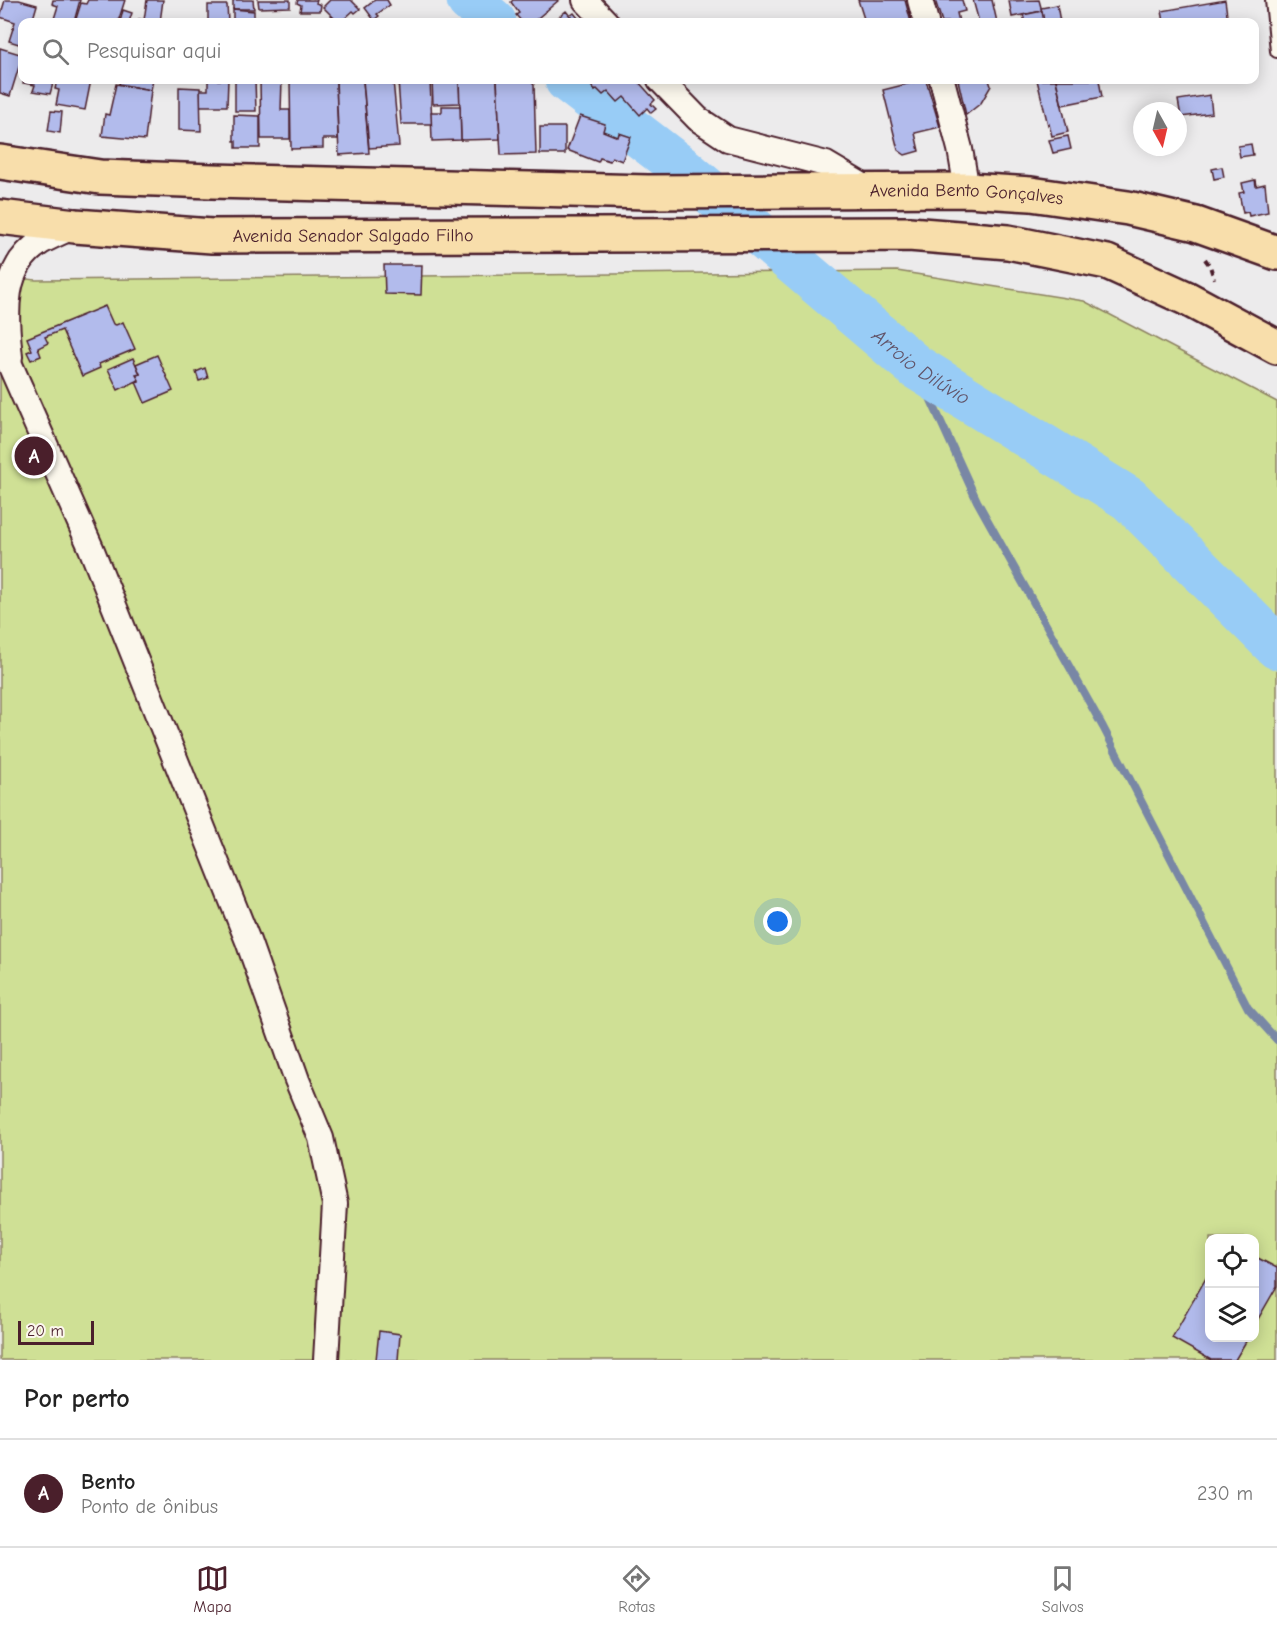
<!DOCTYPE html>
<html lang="pt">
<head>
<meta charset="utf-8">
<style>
  :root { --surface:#fff; --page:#f2f2f2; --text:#222; --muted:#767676; --line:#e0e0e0; --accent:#4a1f2b }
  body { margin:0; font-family:"Comic Neue",sans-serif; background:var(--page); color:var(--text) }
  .controls { position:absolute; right:18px; bottom:18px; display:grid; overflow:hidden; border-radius:12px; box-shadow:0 3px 15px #0003 }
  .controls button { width:54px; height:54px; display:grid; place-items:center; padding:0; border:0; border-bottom:2px solid var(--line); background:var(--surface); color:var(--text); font:30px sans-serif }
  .compass { position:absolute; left:1133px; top:102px; width:54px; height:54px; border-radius:50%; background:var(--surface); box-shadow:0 3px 15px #0003; rotate:172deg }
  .scale { position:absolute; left:18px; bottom:15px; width:76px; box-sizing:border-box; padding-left:6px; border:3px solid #4a1f2b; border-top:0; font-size:16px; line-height:21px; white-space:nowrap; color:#4a1f2b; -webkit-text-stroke:4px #fbf7ec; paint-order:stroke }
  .you { position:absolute; left:778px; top:922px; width:21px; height:21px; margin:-15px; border:4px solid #fff; border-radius:50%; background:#1a73e8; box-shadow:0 0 0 9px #1a73e833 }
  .badge { display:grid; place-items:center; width:39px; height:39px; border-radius:50%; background:var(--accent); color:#fff; font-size:20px; font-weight:700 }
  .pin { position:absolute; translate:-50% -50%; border:3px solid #fff; box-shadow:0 2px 6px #0006 }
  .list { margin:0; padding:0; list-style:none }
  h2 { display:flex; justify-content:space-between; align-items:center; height:78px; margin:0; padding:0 24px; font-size:26px }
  h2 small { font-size:20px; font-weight:400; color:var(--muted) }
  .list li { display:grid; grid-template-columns:39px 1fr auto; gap:18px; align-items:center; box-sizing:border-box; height:108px; padding:0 24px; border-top:2px solid var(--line) }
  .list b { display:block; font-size:22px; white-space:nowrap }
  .list p { margin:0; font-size:20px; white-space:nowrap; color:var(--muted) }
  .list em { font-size:20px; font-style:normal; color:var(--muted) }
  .icon { flex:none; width:33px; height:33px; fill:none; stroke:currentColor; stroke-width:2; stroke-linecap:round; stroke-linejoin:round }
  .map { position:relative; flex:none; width:1277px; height:1360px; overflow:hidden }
  .search { position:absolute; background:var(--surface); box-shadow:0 3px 15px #0003; left:18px; right:18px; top:18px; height:66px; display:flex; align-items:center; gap:15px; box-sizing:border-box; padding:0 21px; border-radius:12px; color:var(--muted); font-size:22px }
  .sheet { height:186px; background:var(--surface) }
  nav { display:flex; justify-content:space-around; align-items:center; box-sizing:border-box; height:84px; border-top:2px solid var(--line); background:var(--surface); font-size:16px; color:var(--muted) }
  nav a { display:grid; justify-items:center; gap:3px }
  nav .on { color:var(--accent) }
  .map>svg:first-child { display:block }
  .green { fill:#cfe095; stroke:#8c8060; stroke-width:1.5; fill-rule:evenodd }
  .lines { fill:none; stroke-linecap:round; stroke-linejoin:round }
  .stream { stroke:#7987a5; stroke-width:8 }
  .river { stroke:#98ccf6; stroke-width:45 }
  .building { fill:#b2bbec; stroke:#4a1f2b; stroke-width:1.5 }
  .lane-casing { stroke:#4a1f2b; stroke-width:16 }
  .street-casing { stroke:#4a1f2b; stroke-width:28 }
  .primary-casing { stroke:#4a1f2b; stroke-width:38 }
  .path { stroke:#4a1f2b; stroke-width:4; stroke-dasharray:6 4.5; stroke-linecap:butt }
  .lane { stroke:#fbf7ec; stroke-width:12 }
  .street { stroke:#fbf7ec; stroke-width:24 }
  .primary { stroke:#f8deab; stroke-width:33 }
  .labels { text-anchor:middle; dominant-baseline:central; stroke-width:4.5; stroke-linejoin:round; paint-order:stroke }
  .street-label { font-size:18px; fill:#4a1f2b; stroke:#fbf7ec }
  .water-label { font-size:20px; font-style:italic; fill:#615368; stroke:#fbf7ec }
</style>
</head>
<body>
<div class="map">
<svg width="1277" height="1360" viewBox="0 0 1277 1360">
  <rect width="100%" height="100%" fill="#ecebec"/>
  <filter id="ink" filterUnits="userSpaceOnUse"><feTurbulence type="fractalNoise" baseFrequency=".0167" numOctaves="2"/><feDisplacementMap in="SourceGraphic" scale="12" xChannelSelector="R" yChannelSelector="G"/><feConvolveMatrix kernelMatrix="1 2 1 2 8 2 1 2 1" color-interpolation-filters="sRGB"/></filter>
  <g filter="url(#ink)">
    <path class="green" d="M897,271L1084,301L1277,402V1360H0V276L36,280ZM1210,1238H1254V1338H1210Z"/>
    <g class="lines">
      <path class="stream" d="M916,367L977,501L1103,727L1248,1008L1277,1040"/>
      <g class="river">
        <path d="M469,0L494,22"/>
        <path id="s1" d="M567,80L683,169L916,367L1129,499L1277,647"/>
      </g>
    </g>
    <g class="building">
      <path d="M5,0H19L37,5L32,22H22V45L9,41L15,22L0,17Z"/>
      <path d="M53,0H80L74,22H53L58,6L52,4Z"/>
      <path d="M88,0H125L118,22H75L81,3L86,4Z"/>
      <path d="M147,0H163L160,22H139V19L144,20Z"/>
      <path d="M233,0H253L254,9H233Z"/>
      <path d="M258,0H290V7L259,8Z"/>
      <path d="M298,0H317L316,3L321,5L320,11H300L301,5L297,3Z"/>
      <path d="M330,0H351L360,9L355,13L353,11L341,22H338L323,7Z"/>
      <path d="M375,0H387L390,5L377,14L379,16L374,20L365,8Z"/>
      <path d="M513,0H559L533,22H522L516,15L519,13L511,2Z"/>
      <path d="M858,0H905L911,22H865Z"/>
      <path d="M935,0H962L965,11L957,13L959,22H942Z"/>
      <path d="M973,0H992L997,22H979Z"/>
      <path d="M1039,0L1042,11L1012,17L1009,1Z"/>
      <path d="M1225,0L1228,22H1164L1162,11Z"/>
      <path d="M208,5H227L228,22H208Z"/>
      <path d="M1057,5L1060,22H1044L1041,8Z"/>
      <path d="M233,9L254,11V22H233Z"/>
      <path d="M123,10L132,13L129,22H120Z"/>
      <path d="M566,11L570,16L574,13L578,18L575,21L576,22H555L554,21Z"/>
      <path d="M1042,11L1044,22H1025L1023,15Z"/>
      <path d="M0,48L20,54V56L22,57L10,96L0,93Z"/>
      <path d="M24,80H54L50,94L33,91L35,85L23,83Z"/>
      <path d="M57,80H91L85,110L56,105L59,90L55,89Z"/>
      <path d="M120,80H153L151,90L119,84Z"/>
      <path d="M210,80H228L227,106H200V90H208V81Z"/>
      <path d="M235,80H255L256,111H235Z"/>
      <path d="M260,80H282L281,110H290V139H261Z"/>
      <path d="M290,80H336L338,139H323V148L291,149Z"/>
      <path d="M336,80H363L369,153L339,155Z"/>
      <path d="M363,80H393L399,146L369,148Z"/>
      <path d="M398,80H430L432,124H401Z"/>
      <path d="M432,80H459L460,103L433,104Z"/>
      <path d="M459,80H497L500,139L461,140Z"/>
      <path d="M497,80H530L534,85L536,154L501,155Z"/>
      <path d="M587,80H637L655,100L651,104L656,109L651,113L647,108L640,115L624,97L618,102L608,91L603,95L597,89L595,91Z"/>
      <path d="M923,80H926L940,127L915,133L919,151L905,155L898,150L883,90Z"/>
      <path d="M958,80H989L991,86L981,103L966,115Z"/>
      <path d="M1037,80H1056L1068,132L1052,136L1049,124L1048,125Z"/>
      <path d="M1056,80H1099L1102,97L1062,105Z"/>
      <path d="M116,84L151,90L145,140L102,136L105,114L109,115Z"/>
      <path d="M179,87L200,88L201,131L179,130Z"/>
      <path d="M1210,95L1212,113L1181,117L1178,100Z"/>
      <path d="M442,106H460L461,140L432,141L431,112H442Z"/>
      <path d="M51,111L62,112L60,133L48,131Z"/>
      <path d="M234,115L260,116V148H236V141H234Z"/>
      <path d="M580,116L605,124L603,131L618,137L619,133L631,137L622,161L612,157L610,161L600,158L598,162L567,150Z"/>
      <rect x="540" y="127" width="25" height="27"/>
      <path d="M1068,136L1071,149L1053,153L1049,140Z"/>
      <path d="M1251,144L1253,155L1240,157L1238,146Z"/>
      <path d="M1222,167L1224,177L1214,179L1212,169Z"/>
      <path d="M1255,180L1256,186L1265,184L1268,212L1249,216L1248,212L1243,213L1239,193L1244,192L1242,183Z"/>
      <path d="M384,265H422L421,295L385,294Z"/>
      <path d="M105,306L113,324L116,325L123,322L135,349L99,364L100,368L82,376L62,330L45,337L48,343L38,348L41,356L31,360L27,352L32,350L27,338Z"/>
      <path d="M157,355L173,391L145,403L136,382L139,381L136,375L140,374L136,364Z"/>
      <path d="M133,358L140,374L136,375L139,380L118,390L108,369Z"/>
      <path d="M205,368L208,378L199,381L196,372Z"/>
      <path d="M1254,1256L1277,1268V1286L1254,1326Z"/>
      <path d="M1210,1271V1338H1248L1235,1360H1211L1172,1338Z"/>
      <path d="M379,1331L400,1334L398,1360H376Z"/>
    </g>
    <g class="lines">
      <defs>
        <path id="lane" d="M1272,0L1277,51"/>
        <g id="street">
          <path d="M585,0L606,22"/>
          <path d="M920,0L926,22"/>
          <path d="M660,80L698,119L728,139L826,164L870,190"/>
          <path d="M942,80L960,149L967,190"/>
          <path d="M0,342L91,548L248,941L297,1080L321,1138L335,1204L326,1360"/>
          <path d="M10,357C6,316 0,267 41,242C52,236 64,231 75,226"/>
        </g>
        <g id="primary">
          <path id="s2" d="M0,162L100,177L212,181L648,192L967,190L1031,194L1128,208L1196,224L1277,253"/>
          <path id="s3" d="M0,217L75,226L212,236L909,234L1008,242L1107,262L1186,298L1277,347"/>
        </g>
      </defs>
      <use href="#lane" class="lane-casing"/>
      <use href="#street" class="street-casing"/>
      <use href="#primary" class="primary-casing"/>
      <path class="path" d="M1205,259L1210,266L1214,279"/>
      <use href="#lane" class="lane"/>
      <use href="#street" class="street"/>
      <use href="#primary" class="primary"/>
    </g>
  </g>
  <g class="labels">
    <g class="street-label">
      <text stroke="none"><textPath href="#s2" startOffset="968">Avenida Bento Gonçalves</textPath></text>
      <text stroke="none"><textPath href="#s3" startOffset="354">Avenida Senador Salgado Filho</textPath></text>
    </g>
    <g class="water-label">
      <text stroke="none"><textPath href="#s1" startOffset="456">Arroio Dilúvio</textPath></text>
    </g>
  </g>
</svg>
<div class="controls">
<button><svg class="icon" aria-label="locate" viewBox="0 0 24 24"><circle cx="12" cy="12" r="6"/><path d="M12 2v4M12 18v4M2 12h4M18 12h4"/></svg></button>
<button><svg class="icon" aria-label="layers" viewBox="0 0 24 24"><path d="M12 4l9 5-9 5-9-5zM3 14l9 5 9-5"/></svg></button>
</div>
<svg class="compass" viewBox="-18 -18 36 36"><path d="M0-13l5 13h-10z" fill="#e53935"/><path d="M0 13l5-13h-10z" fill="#767676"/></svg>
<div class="scale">20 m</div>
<div class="you"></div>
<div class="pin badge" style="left:34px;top:456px">A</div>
<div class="search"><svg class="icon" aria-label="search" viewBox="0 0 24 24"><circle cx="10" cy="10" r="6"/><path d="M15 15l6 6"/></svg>Pesquisar aqui</div>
</div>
<section class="sheet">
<h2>Por perto<small></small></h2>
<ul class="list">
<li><span class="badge">A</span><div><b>Bento</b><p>Ponto de ônibus</p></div><em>230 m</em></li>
</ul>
</section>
<nav>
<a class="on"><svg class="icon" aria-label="map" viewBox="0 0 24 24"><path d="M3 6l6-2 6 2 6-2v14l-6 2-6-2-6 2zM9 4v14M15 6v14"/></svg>Mapa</a>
<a><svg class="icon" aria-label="directions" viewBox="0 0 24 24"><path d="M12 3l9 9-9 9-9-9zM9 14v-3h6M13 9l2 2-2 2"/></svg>Rotas</a>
<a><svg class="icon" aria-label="saved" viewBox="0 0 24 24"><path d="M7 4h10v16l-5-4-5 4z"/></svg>Salvos</a>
</nav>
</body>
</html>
